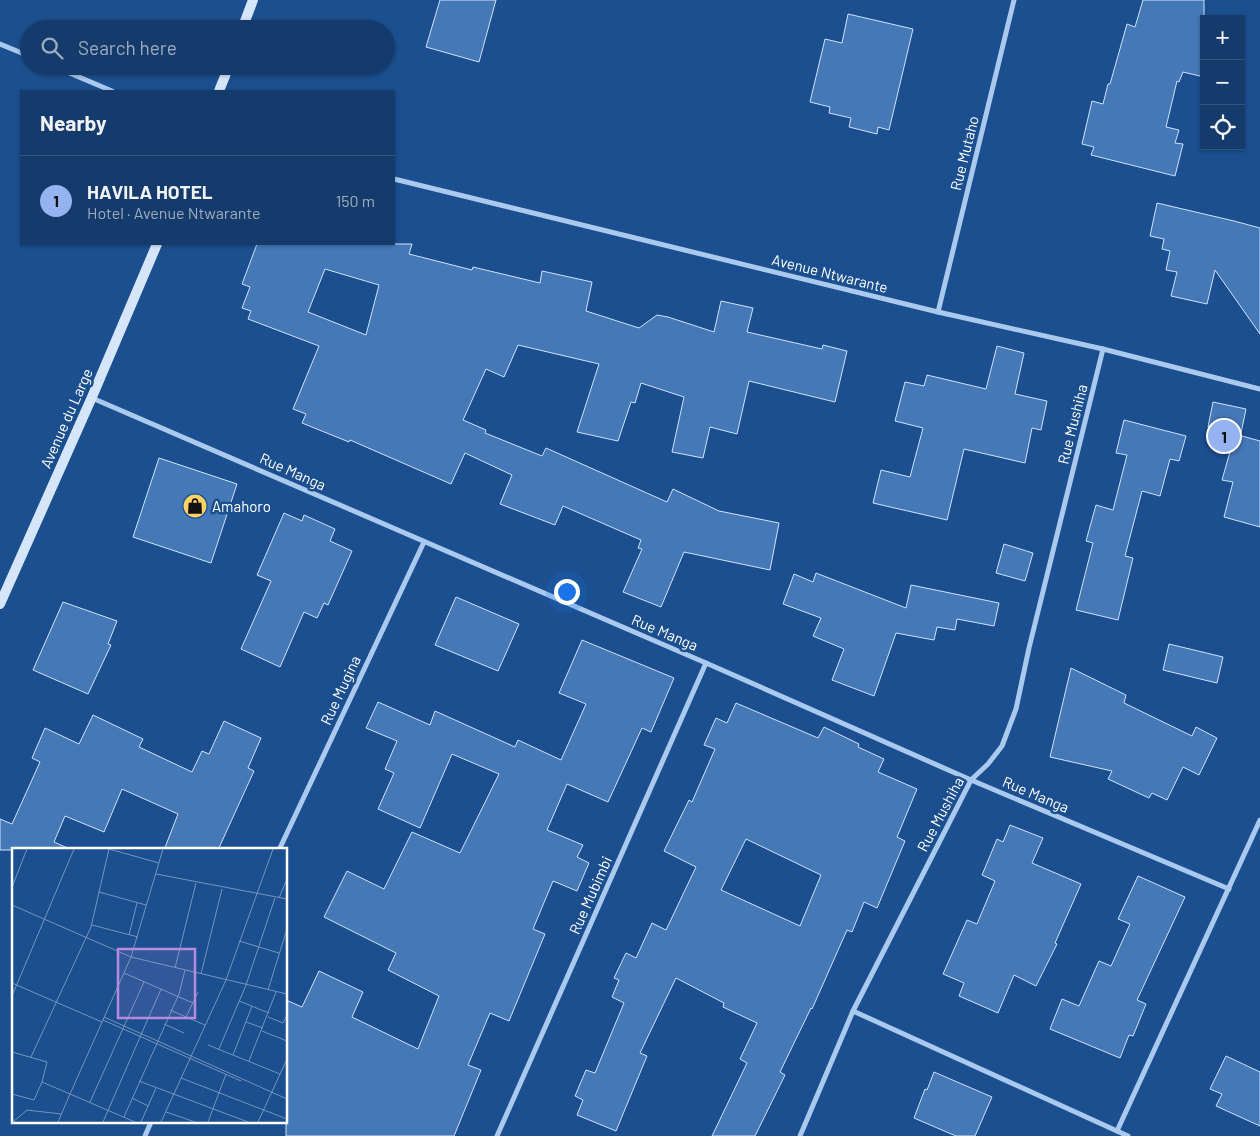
<!DOCTYPE html>
<html lang="en">
<head>
<meta charset="utf-8">
<style>
  :root { --surface:#143b6b; --page:#214673; --text:#f1f3f6; --muted:#9dadc1; --line:#33557e; --accent:#95b2f1 }
  body { margin:0; font-family:Barlow,sans-serif; background:var(--page); color:var(--text) }
  .controls { position:absolute; right:15px; top:15px; display:grid; overflow:hidden; border-radius:0px; box-shadow:0 1px 4px #0004 }
  .controls button { width:45px; height:45px; display:grid; place-items:center; padding:0; border:0; border-bottom:1px solid var(--line); background:var(--surface); color:var(--text); font:25px sans-serif }
  .you { position:absolute; left:566px; top:591px; width:18px; height:18px; margin:-12px; border:4px solid #fff; border-radius:50%; background:#1a73e8; box-shadow:0 0 0 8px #1a73e833 }
  .badge { display:grid; place-items:center; width:32px; height:32px; border-radius:50%; background:var(--accent); color:#111; font-size:16px; font-weight:700 }
  .pin { position:absolute; translate:-50% -50%; border:2px solid #fff; box-shadow:0 1px 5px #0006 }
  .list { margin:0; padding:0; list-style:none }
  h2 { display:flex; justify-content:space-between; align-items:center; height:65px; margin:0; padding:0 20px; font-size:21px }
  h2 small { font-size:16px; font-weight:400; color:var(--muted) }
  .list li { display:grid; grid-template-columns:32px 1fr auto; gap:15px; align-items:center; box-sizing:border-box; height:90px; padding:0 20px; border-top:1px solid var(--line) }
  .list b { display:block; font-size:19px; white-space:nowrap }
  .list p { margin:0; font-size:16px; white-space:nowrap; color:var(--muted) }
  .list em { font-size:16px; font-style:normal; color:var(--muted) }
  .icon { flex:none; width:28px; height:28px; fill:none; stroke:currentColor; stroke-width:2; stroke-linecap:round; stroke-linejoin:round }
  .map { position:relative; flex:none; width:1260px; height:1136px; overflow:hidden }
  .search { position:absolute; background:var(--surface); box-shadow:0 1px 4px #0004; left:20px; top:20px; width:375px; height:55px; display:flex; align-items:center; gap:12px; box-sizing:border-box; padding:0 18px; border-radius:28px; color:var(--muted); font-size:19px }
  .panel { position:absolute; background:var(--surface); box-shadow:0 1px 4px #0004; left:20px; top:90px; width:375px; height:155px; border-radius:0px }
  .map>svg:first-child { display:block }
  .building { fill:#4478b7; stroke:#cfe3fa; fill-rule:evenodd }
  .lines { fill:none; stroke-linecap:round; stroke-linejoin:round }
  .street { stroke:#a9c9ee; stroke-width:5 }
  .secondary { stroke:#d6e6fa; stroke-width:10 }
  .labels { text-anchor:middle; dominant-baseline:central; stroke-width:5; stroke-linejoin:round; paint-order:stroke }
  .street-label { font-size:15px; fill:#fff; stroke:#1b4f8f }
  .poi-label { font-size:15px; fill:#fff; stroke:#1b4f8f; text-anchor:start }
  .inset-road { fill:none; stroke:#7695bc; stroke-width:1 }
  .view { fill:#b68bdc; fill-opacity:0.15; stroke:#b68bdc; stroke-width:2.5 }
  .inset-edge { fill:none; stroke:#fff; stroke-width:2.5 }
</style>
</head>
<body>
<div class="map">
<svg width="1260" height="1136" viewBox="0 0 1260 1136">
  <rect width="100%" height="100%" fill="#1b4f8f"/>
  <g class="building">
    <path d="M440,0H496L479,62L426,47Z"/>
    <path d="M1143,0H1204V77L1183,72L1179,82L1177,81L1166,127L1179,130L1175,143L1183,144L1175,176L1091,155L1094,147L1082,144L1092,101L1103,104L1108,84H1110L1127,24L1135,27Z"/>
    <path d="M848,14L913,29L889,130L878,127L877,134L849,127L851,118L829,113L830,107L810,102L825,39L842,43Z"/>
    <path d="M1157,203L1234,221L1260,228V334L1215,270L1207,304L1171,296L1177,272L1166,270L1170,251L1162,249L1164,239L1150,236Z"/>
    <path d="M257,244H412L409,254L472,270L473,267L540,283L542,271L592,282L586,311L639,328L657,315L668,317L714,332L721,301L753,308L747,332L822,349L823,345L847,351L835,402L749,381L737,434L710,427L703,458L672,452L684,397L641,383L635,403L631,402L618,441L577,432L599,364L518,345L504,377L486,369L463,420L486,430L485,433L542,456L546,448L667,502L673,489L719,511L779,523L770,570L684,552L661,607L623,592L642,549L638,548L641,540L563,506L555,525L500,504L512,475L465,453L451,484L350,440L349,442L302,423L306,414L293,409L319,346L248,319L251,311L242,308L250,287L242,284ZM325,269L379,285L366,335L308,312Z"/>
    <path d="M997,346L1024,353L1015,394L1047,401L1041,430L1032,428L1025,463L964,449L947,520L873,503L881,470L910,477L923,428L895,421L905,382L924,386L927,375L986,389Z"/>
    <path d="M1213,402L1246,409L1241,433L1208,427Z"/>
    <path d="M1124,420L1186,436L1179,461L1170,459L1160,496L1142,491L1125,556L1133,558L1118,620L1076,610L1093,543L1086,541L1096,505L1113,510L1127,455L1116,453Z"/>
    <path d="M1235,434L1260,441V527L1224,517L1233,482L1222,480Z"/>
    <path d="M159,458L237,484L211,563L133,537Z"/>
    <path d="M284,513L302,521L304,515L335,529L330,541L352,551L328,605L324,603L317,618L304,612L280,667L241,649L271,581L257,575Z"/>
    <path d="M1004,544L1033,553L1025,581L996,573Z"/>
    <path d="M816,573L906,608L911,585L999,603L994,626L957,619L955,630L937,627L934,640L896,633L874,696L832,680L844,649L813,636L821,618L783,604L794,574L813,582Z"/>
    <path d="M456,597L519,624L498,671L435,645Z"/>
    <path d="M63,602L117,621L108,644L111,645L88,694L33,670Z"/>
    <path d="M582,640L674,678L651,732L642,728L608,802L567,784L547,830L583,845L577,857L589,863L577,891L553,881L533,929L545,934L509,1021L490,1013L468,1065L481,1070L454,1136H286V1000L302,1007L319,971L363,992L352,1017L418,1049L439,996L388,970L396,953L324,917L347,871L384,889L412,832L460,853L499,774L452,754L420,828L378,809L394,773L385,769L397,741L366,728L378,702L430,725L435,711L515,747L518,740L561,760L586,704L559,693Z"/>
    <path d="M1169,644L1223,657L1217,683L1163,670Z"/>
    <path d="M1071,668L1126,695L1124,703L1192,736L1196,727L1217,738L1199,775L1183,767L1167,800L1152,793L1149,798L1108,779L1112,771L1050,757Z"/>
    <path d="M736,703L818,738L824,727L859,744L858,747L884,759L878,772L917,789L897,837L905,841L877,908L864,902L852,932L847,930L812,1009L811,1008L780,1072L785,1075L755,1136H712L747,1063L740,1059L757,1023L723,1007L724,1003L676,978L640,1053L647,1056L616,1131L577,1115L583,1100L575,1096L586,1070L595,1073L624,1003L612,997L619,980L614,978L626,953L636,958L652,923L666,930L696,867L664,851L689,800L692,802L715,749L704,745L716,718L727,723ZM746,839L821,875L800,926L721,890Z"/>
    <path d="M93,715L143,739L139,747L192,772L202,751L209,754L224,721L261,738L248,768L254,771L218,850H164L178,814L122,789L104,832L65,816L54,842L72,850H0V819L12,824L40,762L32,758L45,728L79,744Z"/>
    <path d="M1010,825L1043,838L1032,863L1081,884L1055,943L1057,944L1036,986L1014,975L998,1013L959,996L964,983L943,974L967,920L977,924L995,881L982,875L997,839L1003,842Z"/>
    <path d="M1138,876L1185,897L1137,1000L1146,1004L1133,1036L1129,1035L1120,1058L1050,1029L1062,999L1079,1006L1099,961L1111,966L1130,924L1118,919Z"/>
    <path d="M1226,1056L1260,1072V1126L1216,1106L1222,1094L1210,1089Z"/>
    <path d="M934,1072L992,1097L975,1136H956L914,1118L925,1089L927,1090Z"/>
  </g>
  <g class="lines">
    <g class="street">
      <path d="M0,44L29,56"/>
      <path d="M53,66L112,91"/>
      <path d="M394,179L938,312L1103,349L1260,389"/>
      <path d="M938,312L1014,0"/>
      <path d="M92,398L706,663L971,780L1229,889"/>
      <path d="M279,850L424,542"/>
      <path d="M853,1011L1128,1136"/>
      <path d="M1117,1131L1260,820"/>
      <path d="M145,1136L151,1122"/>
      <path d="M497,1136L706,663"/>
      <path d="M800,1136L853,1011L971,780L988,764L1002,746L1016,709L1029,648L1103,349"/>
    </g>
    <g class="secondary">
      <path d="M242,29L253,0"/>
      <path d="M219,91L229,66"/>
      <path d="M0,604L92,397L157,244"/>
    </g>
  </g>
  <defs>
    <symbol id="shop-disc" viewBox="-11 -11 22 22"><circle r="9.5" fill="#ffd166" stroke="#1b4f8f"/><path d="M-5-2.5h2.3a2.7 3.5 0 0 1 5.4 0H5L5.5 6h-11ZM-1.5-2.5h3a1.5 2.3 0 0 0-3 0Z" fill="#111"/></symbol>
  </defs>
  <g fill-rule="evenodd">
    <use href="#shop-disc" x="181" y="492" width="28" height="28"/>
  </g>
  <g class="labels">
    <g class="street-label">
      <text transform="translate(964 153) rotate(-76)">Rue Mutaho</text>
      <text transform="translate(830 273) rotate(14)">Avenue Ntwarante</text>
      <text transform="translate(66 418) rotate(-66)">Avenue du Large</text>
      <text transform="translate(1072 424) rotate(-76)">Rue Mushiha</text>
      <text transform="translate(293 471) rotate(24)">Rue Manga</text>
      <text transform="translate(665 632) rotate(23)">Rue Manga</text>
      <text transform="translate(340 690) rotate(-65)">Rue Mugina</text>
      <text transform="translate(1036 794) rotate(23)">Rue Manga</text>
      <text transform="translate(940 814) rotate(-62)">Rue Mushiha</text>
      <text transform="translate(590 895) rotate(-66)">Rue Mubimbi</text>
    </g>
    <g class="poi-label">
      <text x="212" y="506">Amahoro</text>
    </g>
  </g>
  <g transform="translate(12 848)">
    <rect width="275" height="275" fill="#1b4f8f"/>
    <path class="inset-road" d="M97,1L147,15M144,26L275,51M0,39L15,1M87,44L134,57M267,50L275,31M0,57L119,109L275,146M80,77L126,89M117,87L125,55M227,93L267,105M163,120L184,35M112,125L181,155M189,126L210,41M0,135L90,174M256,142L275,81M0,148L62,1M227,153L257,165M158,162L193,177M92,169L275,251M174,169L186,144M256,169L271,175L275,167M91,172L229,233M234,174L251,180M152,176L172,185M250,183L275,193M196,197L268,226M207,201L234,137L263,50M0,204L35,214L30,234L58,246L46,274M221,207L240,158M19,209L79,79L97,1M237,213L264,144M169,230L275,271M127,233L236,274M0,246L22,252L30,234M120,250L136,258M78,254L132,134M154,264L183,274M112,269L167,146L173,122M1,274L15,262L49,266M91,274L149,141M123,274L58,246L119,109L151,1M129,274L144,240M149,274L214,132L261,1M196,274L214,226M246,274L275,211"/>
    <path class="view" d="M106,101H183V170H106Z"/>
    <rect width="275" height="275" class="inset-edge"/>
  </g>
</svg>
<div class="controls">
<button>+</button>
<button>−</button>
<button><svg class="icon" aria-label="locate" viewBox="0 0 24 24"><circle cx="12" cy="12" r="6"/><path d="M12 2v4M12 18v4M2 12h4M18 12h4"/></svg></button>
</div>
<div class="you"></div>
<div class="pin badge" style="left:1224px;top:436px">1</div>
<div class="search"><svg class="icon" aria-label="search" viewBox="0 0 24 24"><circle cx="10" cy="10" r="6"/><path d="M15 15l6 6"/></svg>Search here</div>
<section class="panel">
<h2>Nearby<small></small></h2>
<ul class="list">
<li><span class="badge">1</span><div><b>HAVILA HOTEL</b><p>Hotel · Avenue Ntwarante</p></div><em>150 m</em></li>
</ul>
</section>
</div>
</body>
</html>
